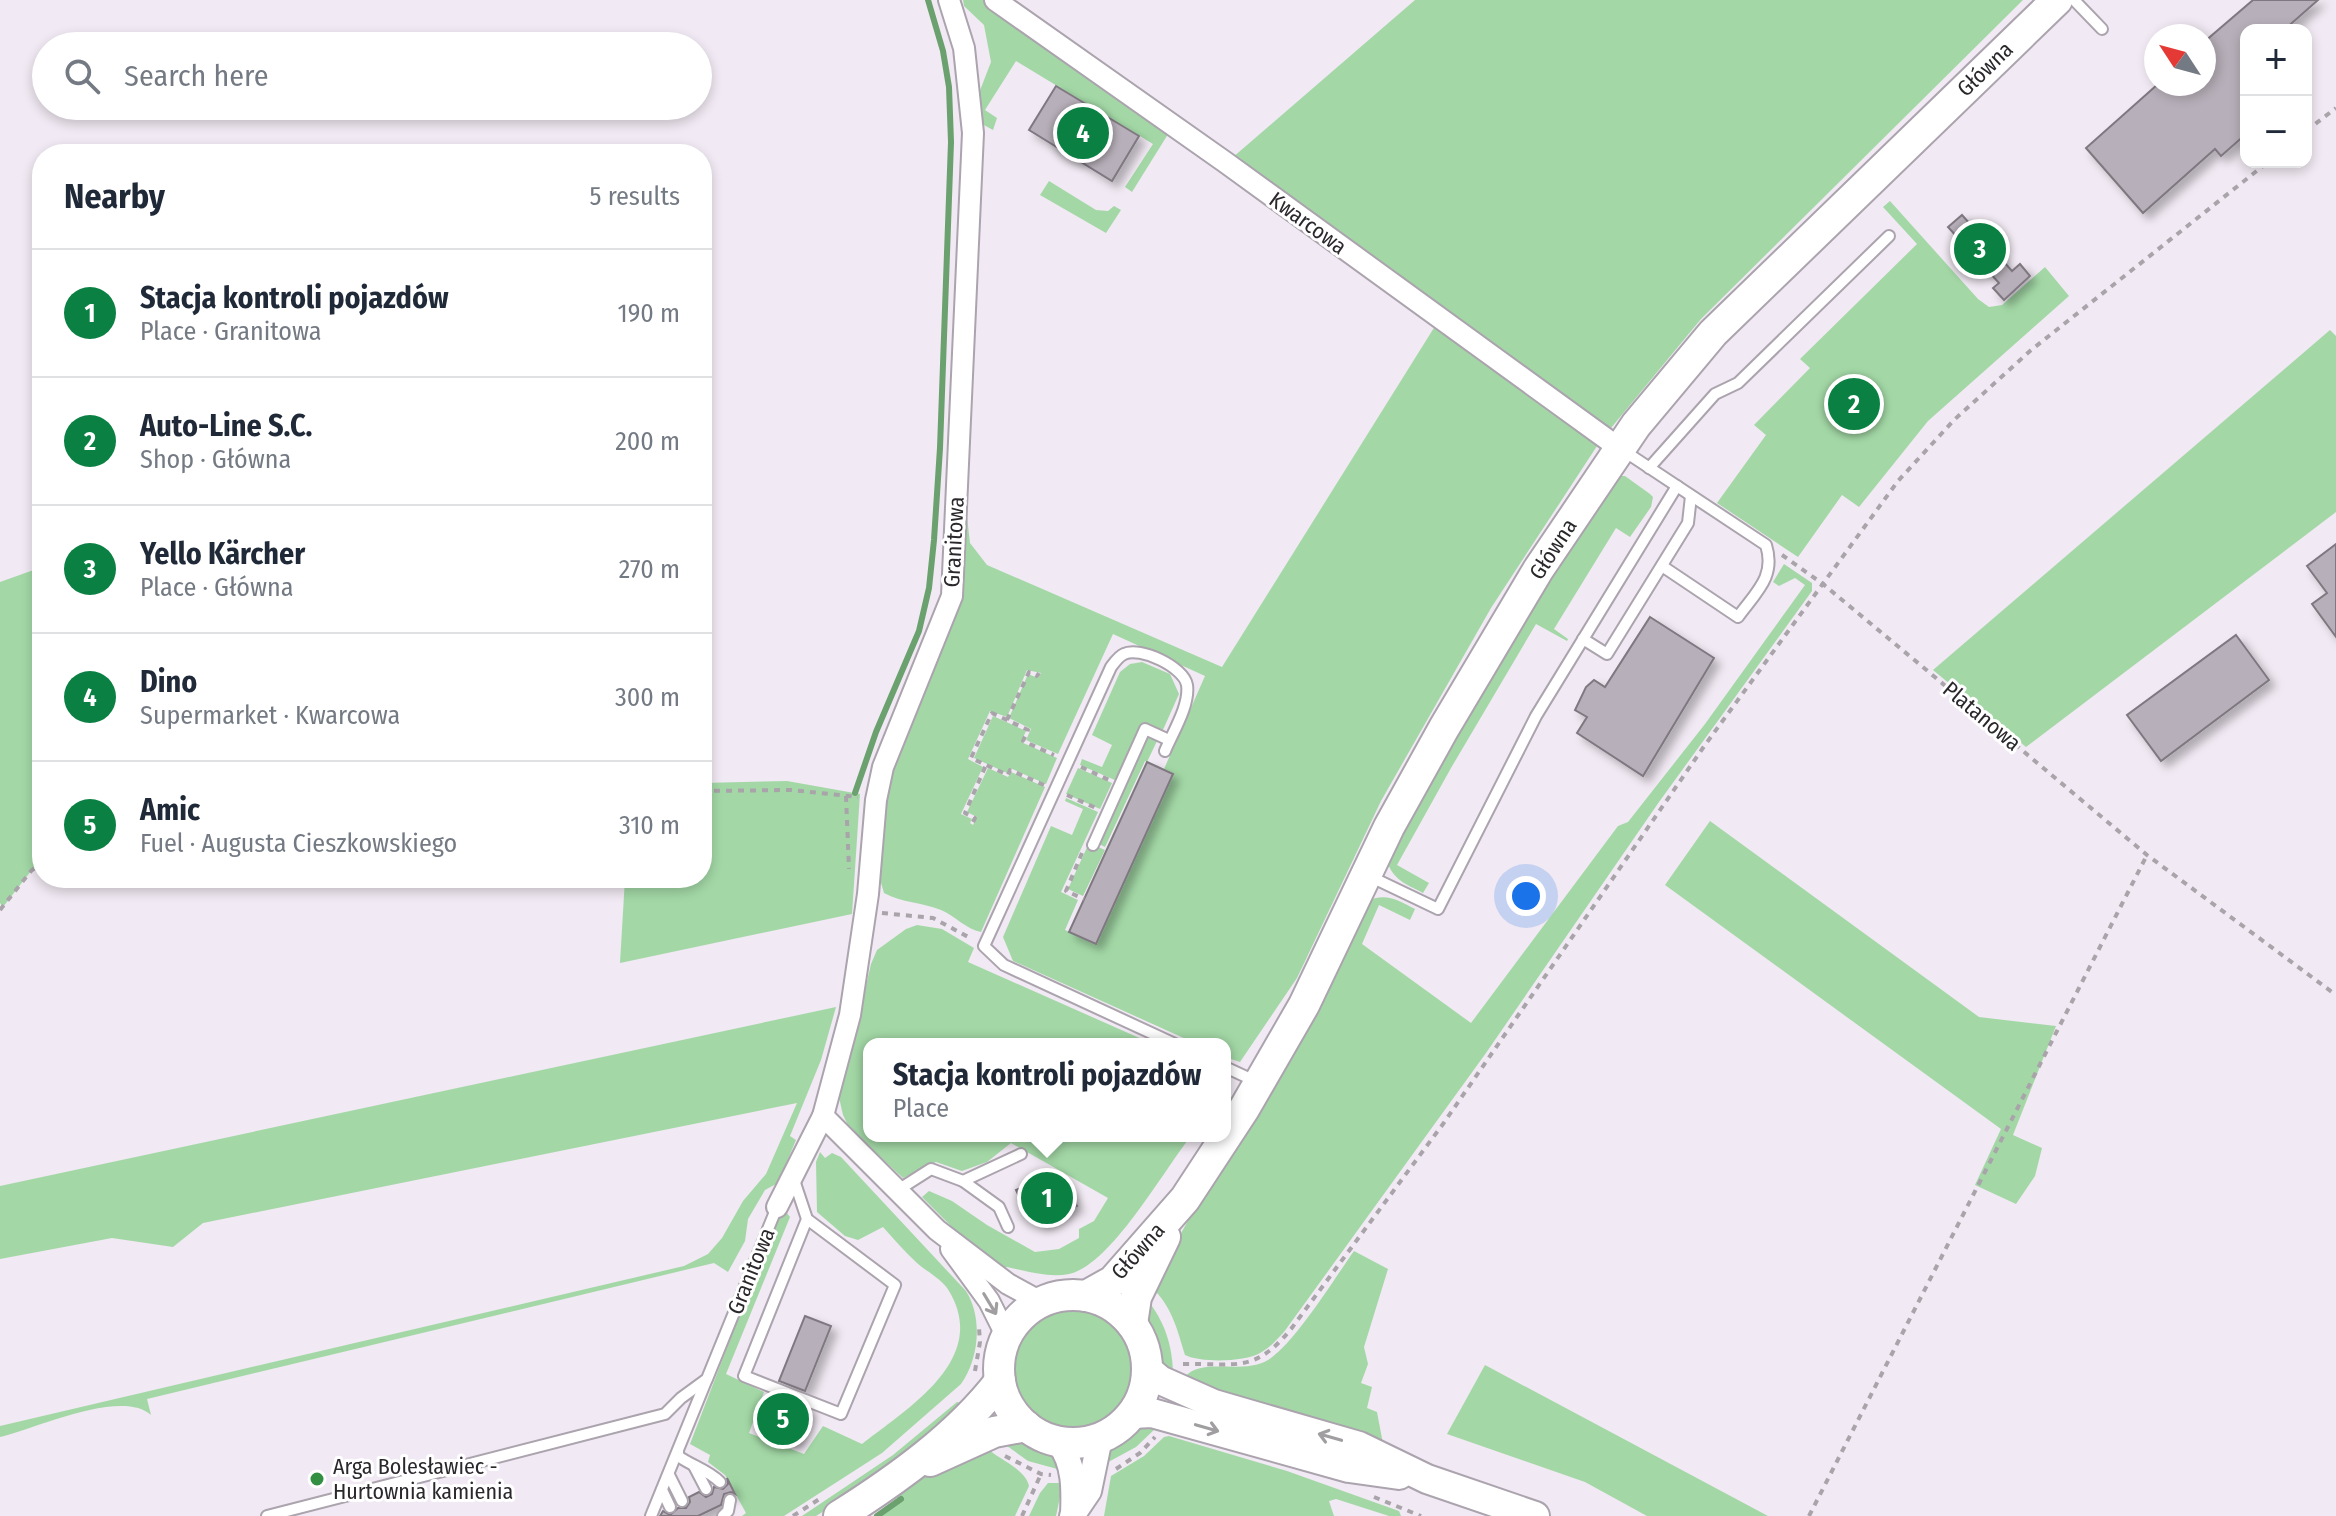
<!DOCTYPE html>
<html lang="en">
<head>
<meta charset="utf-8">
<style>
  :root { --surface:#fff; --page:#f2f2f3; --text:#1f2937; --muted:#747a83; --line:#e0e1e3; --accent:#0b8043 }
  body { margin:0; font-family:"Fira Sans Condensed",sans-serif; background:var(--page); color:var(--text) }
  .controls { position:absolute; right:24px; top:24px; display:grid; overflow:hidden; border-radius:16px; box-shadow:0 4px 12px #0003 }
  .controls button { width:72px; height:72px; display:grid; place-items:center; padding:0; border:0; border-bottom:2px solid var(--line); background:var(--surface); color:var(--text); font:40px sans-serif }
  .compass { position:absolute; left:2144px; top:24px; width:72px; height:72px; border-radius:50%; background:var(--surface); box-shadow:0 4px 12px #0003; rotate:306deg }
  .you { position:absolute; left:1526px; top:896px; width:28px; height:28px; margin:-20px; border:6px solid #fff; border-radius:50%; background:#1a73e8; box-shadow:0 0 0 12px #1a73e833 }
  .badge { display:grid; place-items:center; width:52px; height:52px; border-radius:50%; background:var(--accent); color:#fff; font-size:26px; font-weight:700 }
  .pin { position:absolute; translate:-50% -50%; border:4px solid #fff; box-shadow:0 2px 8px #0006 }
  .popup { position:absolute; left:863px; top:1038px; width:368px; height:104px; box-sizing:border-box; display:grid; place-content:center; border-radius:16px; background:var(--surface); filter:drop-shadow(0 2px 6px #0005); font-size:26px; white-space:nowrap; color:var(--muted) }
  .popup b { font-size:30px; color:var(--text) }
  .popup::after { content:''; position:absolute; left:50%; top:100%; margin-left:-16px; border:16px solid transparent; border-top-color:var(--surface) }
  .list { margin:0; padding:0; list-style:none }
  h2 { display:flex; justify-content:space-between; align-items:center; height:104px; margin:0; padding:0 32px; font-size:34px }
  h2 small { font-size:26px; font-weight:400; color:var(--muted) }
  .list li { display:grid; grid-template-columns:52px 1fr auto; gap:24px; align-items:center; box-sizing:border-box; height:128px; padding:0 32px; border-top:2px solid var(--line) }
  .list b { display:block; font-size:30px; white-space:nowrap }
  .list p { margin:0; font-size:26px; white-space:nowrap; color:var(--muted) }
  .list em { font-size:26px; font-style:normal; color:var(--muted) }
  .icon { flex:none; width:44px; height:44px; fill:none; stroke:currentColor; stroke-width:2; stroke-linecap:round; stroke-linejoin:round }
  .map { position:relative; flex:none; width:2336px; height:1516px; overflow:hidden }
  .search { position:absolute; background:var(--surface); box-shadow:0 4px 12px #0003; left:32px; top:32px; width:680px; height:88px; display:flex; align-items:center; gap:20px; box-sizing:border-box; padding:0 28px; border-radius:44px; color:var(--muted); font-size:30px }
  .panel { position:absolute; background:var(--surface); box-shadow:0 4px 12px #0003; left:32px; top:144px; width:680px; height:744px; border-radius:32px }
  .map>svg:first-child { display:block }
  .green { fill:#a3d8a6 }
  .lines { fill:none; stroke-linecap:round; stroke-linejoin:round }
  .stream { stroke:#6aa16e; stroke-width:6 }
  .building { fill:#b7afb9; stroke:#7f7881; stroke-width:2; filter:url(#shadow) }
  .service-casing { stroke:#aba3ad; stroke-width:14 }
  .minor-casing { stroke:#aba3ad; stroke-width:24 }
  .tertiary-casing { stroke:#aba3ad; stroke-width:28 }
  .secondary-casing { stroke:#aba3ad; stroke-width:32 }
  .primary-casing { stroke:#aba3ad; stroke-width:34 }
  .path { stroke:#a9a3aa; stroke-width:4; stroke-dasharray:6 6; stroke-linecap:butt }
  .service { stroke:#fff; stroke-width:10 }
  .minor { stroke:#fff; stroke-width:20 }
  .tertiary { stroke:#fff; stroke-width:24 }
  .secondary { stroke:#fff; stroke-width:28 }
  .primary { stroke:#fff; stroke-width:30 }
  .oneway { stroke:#a09ea0 }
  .poi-dot { fill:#339042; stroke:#fff; stroke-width:3 }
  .labels { text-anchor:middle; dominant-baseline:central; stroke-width:6; stroke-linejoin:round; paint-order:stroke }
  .street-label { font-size:22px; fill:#2b282c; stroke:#fff }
  .poi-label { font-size:22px; fill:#2b282c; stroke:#fff; text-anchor:start }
</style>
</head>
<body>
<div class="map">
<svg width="2336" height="1516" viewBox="0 0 2336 1516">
  <defs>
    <filter id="shadow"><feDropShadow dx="6" dy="6" stdDeviation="4" flood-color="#0004"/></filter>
  </defs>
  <rect width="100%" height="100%" fill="#f1e9f3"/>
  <g class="green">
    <path d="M963,0H989L1170,131L1132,192L1125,187L1153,144L1016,61L985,110L997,118L993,130L982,124L979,93L991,62L984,25L964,6Z"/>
    <path d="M1415,0H2023L1701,319L1611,428L1602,426L1232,158Z"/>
    <path d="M1049,181L1096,210L1108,211L1114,206L1121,210L1106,233L1040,195Z"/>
    <path d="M1890,201L1978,299L1989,307L2002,305L2045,267L2069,296L1928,421L1859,507L1842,495L1798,557L1717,503L1766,435L1754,425L1810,368L1800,359L1917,244L1883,207Z"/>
    <path d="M1437,323L1599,443L1491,608L1381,801L1297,978L1240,1062L1225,1057V1044H1197L1013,961L1003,937L1051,826L1072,835L1083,809L1065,801L1066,798L1098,812L1061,892L1078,900L1065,930L1096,943L1173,774L1164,769L1205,676L1113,634L1058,754L1026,740L1031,729L1009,718L1028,674L1038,678L1041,673L1027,670L1007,717L990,711L968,759L983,767L961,814L972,819L970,823L973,825L977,817L967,812L988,768L1008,777L1011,772L1045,787L981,932C966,929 955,916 941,910C922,902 902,903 884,893L879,876L888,786L897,753L954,618L966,508L970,543L987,565L1222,667Z"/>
    <path d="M2330,330L2336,336V512L2026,747L1933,670Z"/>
    <path d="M1621,476H1625L1650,494L1653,497L1651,507L1630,537L1616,528L1554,629L1568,639L1567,641L1536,624L1451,768L1397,865L1429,883L1423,893C1406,884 1393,880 1387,861C1454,729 1533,602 1616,479Z"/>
    <path d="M1784,564L1812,583V591L1659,802L1486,1053L1284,1332C1277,1339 1270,1348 1260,1353C1245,1362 1201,1363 1185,1355C1177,1329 1172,1306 1151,1287L1366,902C1385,892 1397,900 1415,909L1410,920L1379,905L1362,944L1471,1023L1618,826L1628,822L1705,724L1805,585L1795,578L1779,586L1773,582Z"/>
    <path d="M42,567V862L31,871L3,907L0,903V582Z"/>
    <path d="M1142,662L1170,674L1179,694L1162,732L1143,723L1117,781L1080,765L1082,759L1102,767L1112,745L1092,735L1120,672L1130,664Z"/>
    <path d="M993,716L1026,731L1021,742L1057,758L1046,784L1010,768L1007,773L974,758Z"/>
    <path d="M1147,736L1157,741L1147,762L1145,761L1105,847L1097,843Z"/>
    <path d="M1078,768L1112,783L1100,809L1066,794Z"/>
    <path d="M787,781L860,794L852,914L620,963L625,878H702V783Z"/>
    <path d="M1710,821L1979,1017L2056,1026L2013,1135L2042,1148L2035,1176L2016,1204L1975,1185L2001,1129L1665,885Z"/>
    <path d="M1089,843L1105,850L1083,896L1068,889Z"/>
    <path d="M917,925L942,929L974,948L968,962L1153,1044H869V1136H1191C1163,1171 1111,1265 1069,1274C1048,1278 1027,1271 1007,1267L1002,1269L957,1232L922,1197L929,1191L952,1201L987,1225L1035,1252L1059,1249L1079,1238V1229L1094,1221L1108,1198L1011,1143L987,1162L962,1171L936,1162L903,1178L850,1129L843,1115L838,1093L854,1038L871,964L877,950L906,929Z"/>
    <path d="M836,1007L821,1060L790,1136L796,1140L778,1183L765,1190L748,1219L745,1241L728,1272L714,1263L147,1399L151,1415C122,1388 34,1429 0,1437V1426L684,1266L708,1254L722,1238L743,1201L766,1174L797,1103L203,1223L173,1247L112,1238L0,1259V1186Z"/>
    <path d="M820,1152L825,1158L832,1153L841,1157L966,1291C983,1318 979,1359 961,1384L882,1453L784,1516H742L746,1513L725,1475L708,1462L710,1455L690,1444L778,1215L786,1212L790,1217L726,1374L764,1392L749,1433L804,1454L823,1426L862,1444C908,1408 990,1359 949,1291C943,1280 926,1271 917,1263C905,1252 894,1239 883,1227L858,1240L845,1236L817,1212L816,1162Z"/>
    <path d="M1354,1251L1388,1269L1364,1347L1368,1364L1361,1383L1372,1387L1367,1408L1377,1412L1384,1449L1238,1403L1185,1377C1201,1357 1244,1375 1268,1360C1295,1343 1334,1279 1354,1251Z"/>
    <path d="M1146,1298C1165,1322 1173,1346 1173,1377C1149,1353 1141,1331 1146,1298Z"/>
    <circle cx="1071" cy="1369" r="63"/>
    <path d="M1485,1365L1768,1516H1647L1585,1482L1447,1434Z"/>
    <path d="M957,1402L960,1403L965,1413L845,1498L816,1516H802L893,1455Z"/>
    <path d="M1135,1424L1156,1428L1136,1447L1101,1466L1110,1443Z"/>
    <path d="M1169,1436L1287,1471L1399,1511L1401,1516H1389L1336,1499L1329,1501L1334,1516H1104L1111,1476L1144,1456L1164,1437Z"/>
    <path d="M1020,1437L1053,1454L1061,1470L1028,1461L996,1438Z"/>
    <path d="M989,1450C1001,1460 1026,1470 1029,1486L1015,1516H877L900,1499L890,1495L940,1465Z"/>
    <path d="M1048,1483H1063L1056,1516H1029L1040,1493Z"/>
  </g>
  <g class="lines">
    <g class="stream">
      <path d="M855,793L876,732L919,631L929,588L934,540L940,448L951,142L949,87L943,51L928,0"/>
      <path d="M877,1516L901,1499"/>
    </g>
  </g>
  <g class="building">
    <path d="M2253,0H2318L2284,30H2246V134L2221,156L2215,149L2143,213L2086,148L2158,84H2204V42Z"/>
    <path d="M1056,86L1139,136L1112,181L1029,130Z"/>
    <path d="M1962,215L2012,271L2020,264L2030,276L2004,300L1993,288L1999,283L1948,227Z"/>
    <path d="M2336,544V637L2312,604L2327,593L2307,566Z"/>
    <path d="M1650,617L1714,658L1643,776L1577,733L1587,717L1575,710L1586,687L1594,680L1605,687Z"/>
    <path d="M2236,635L2269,680L2161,761L2127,715Z"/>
    <path d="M1147,762L1173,774L1096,944L1069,932Z"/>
    <path d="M1053,1174L1060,1191L1069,1188L1077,1206L1041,1222L1035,1208L1026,1211L1016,1190Z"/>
    <path d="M805,1316L831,1326L805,1391L779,1381Z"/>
    <path d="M769,1394L809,1410L796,1444L756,1429Z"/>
    <path d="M727,1478L735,1494L731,1492L724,1494L721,1505L698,1516H660L663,1511L670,1515L678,1508H686L690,1502L689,1497L699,1492L706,1497L712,1494L714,1487L723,1489L728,1484Z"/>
  </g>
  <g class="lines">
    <defs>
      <g id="service">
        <path d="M2074,0L2102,29"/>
        <path d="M1621,449L1766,545C1776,577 1756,592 1738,617L1662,566"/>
        <path d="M1649,468L1715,394L1738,383L1889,236"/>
        <path d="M1583,639L1607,654L1688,523L1691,496"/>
        <path d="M1165,751C1173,732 1190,705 1187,685C1184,667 1140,646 1124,654C1119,656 1114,663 1111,667L984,946L1004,965L1175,1044"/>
        <path d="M1093,845L1145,729L1169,740"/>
        <path d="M1369,876L1438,909L1536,716L1677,486"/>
        <path d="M1225,1067L1255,1081"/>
        <path d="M794,1180L807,1219L895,1285L841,1414L744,1376L807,1219"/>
        <path d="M963,1181L999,1207L1008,1227"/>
        <path d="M898,1190L931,1169L963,1181L1021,1154"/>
        <path d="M678,1451V1456C692,1466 708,1470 720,1482"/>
        <path d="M694,1466L706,1489"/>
        <path d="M669,1475L682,1501"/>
        <path d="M662,1490L670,1507"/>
        <path d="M267,1516L665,1414L681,1398L707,1379L777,1207"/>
        <path d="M651,1516L706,1381"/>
        <path d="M723,1516L728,1511L730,1500"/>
      </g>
      <g id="minor">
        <path d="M949,0L964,48L973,133L952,596L883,767L876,800L868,894L850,1015L823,1116L937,1230L1008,1284L1041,1302"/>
        <path d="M995,0L1225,162L1619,448"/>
        <path d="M777,1207L823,1116"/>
        <path d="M951,1249L989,1301L1006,1335"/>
      </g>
      <g id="tertiary">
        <path d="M1058,1442C1075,1463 1074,1490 1073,1516"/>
        <path d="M1072,1516L1089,1491L1100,1438"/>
      </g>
      <g id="secondary">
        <path d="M1147,1369L1160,1380L1214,1404L1359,1446L1427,1479L1535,1516"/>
        <path d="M1132,1414L1152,1413L1349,1468L1399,1475"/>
      </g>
      <g id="primary">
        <circle cx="1073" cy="1369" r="74"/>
        <path d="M1086,1296L1113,1281L1185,1199L1244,1109L1304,1005L1389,827L1444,728L1538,570L1636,425L1713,333L2057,0"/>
        <path d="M1132,1324L1136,1297L1165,1237"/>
        <path d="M930,1461L994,1432L1026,1426"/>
        <path d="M839,1516C896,1480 958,1436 1000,1381"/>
      </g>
    </defs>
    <use href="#service" class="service-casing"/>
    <use href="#minor" class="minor-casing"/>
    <use href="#tertiary" class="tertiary-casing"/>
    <use href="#secondary" class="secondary-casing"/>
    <use href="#primary" class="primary-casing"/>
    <g class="path">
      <path d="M2306,131L2336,108"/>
      <path d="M1782,555L1823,584L1924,668L2147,855L2336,995"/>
      <path d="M1007,720L1029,672L1037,676L1039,673"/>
      <path d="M1081,767L1109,780"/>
      <path d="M1044,785L1010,770L1008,775L971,758L992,713L1028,730L1023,741L1054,755"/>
      <path d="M702,791L791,790L858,797"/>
      <path d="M1067,795L1096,808"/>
      <path d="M846,796L849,869"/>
      <path d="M973,822L975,818L965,813L986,765"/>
      <path d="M1082,853L1066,891L1084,899"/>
      <path d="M0,910L31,871L42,862"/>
      <path d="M882,913L933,918L972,939"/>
      <path d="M1183,1364C1236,1363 1254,1374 1291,1329L1443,1124L1705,745L1898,481L1954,420L2030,351L2268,162"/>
      <path d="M975,1371L980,1342L979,1328"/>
      <path d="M1005,1456L1041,1474L1051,1475"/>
      <path d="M1116,1469L1140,1453L1155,1437"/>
      <path d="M1374,1497L1421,1516"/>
      <path d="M793,1516L821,1498"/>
      <path d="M1022,1516L1041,1474"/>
      <path d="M1809,1516L2147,855"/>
    </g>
    <use href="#service" class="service"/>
    <use href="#minor" class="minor"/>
    <use href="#tertiary" class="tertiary"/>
    <use href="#secondary" class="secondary"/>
    <use href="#primary" class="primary"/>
  </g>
  <defs><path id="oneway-shaft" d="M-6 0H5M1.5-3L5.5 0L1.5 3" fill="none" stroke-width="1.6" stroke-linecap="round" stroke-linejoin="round" transform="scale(2)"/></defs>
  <g class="oneway">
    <use href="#oneway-shaft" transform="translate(990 1304) rotate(59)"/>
    <use href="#oneway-shaft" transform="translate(1207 1428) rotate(16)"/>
    <use href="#oneway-shaft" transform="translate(1330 1437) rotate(-164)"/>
  </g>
  <circle class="poi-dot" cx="317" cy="1479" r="8"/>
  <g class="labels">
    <g class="street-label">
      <text transform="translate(1985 69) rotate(-44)">Główna</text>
      <text transform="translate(1308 223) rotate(36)">Kwarcowa</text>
      <text transform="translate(954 542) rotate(-87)">Granitowa</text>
      <text transform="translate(1553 549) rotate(-57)">Główna</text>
      <text transform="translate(1982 716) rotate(40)">Platanowa</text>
      <text transform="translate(1138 1251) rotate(-48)">Główna</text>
      <text transform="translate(751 1271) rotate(-68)">Granitowa</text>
    </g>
    <g class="poi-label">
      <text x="333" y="1466">Arga Bolesławiec -<tspan x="333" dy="25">Hurtownia kamienia</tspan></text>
    </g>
  </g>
</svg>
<div class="controls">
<button>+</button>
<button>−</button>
</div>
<svg class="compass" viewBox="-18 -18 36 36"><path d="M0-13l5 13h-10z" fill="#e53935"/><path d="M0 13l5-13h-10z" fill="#747a83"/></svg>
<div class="you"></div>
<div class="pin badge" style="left:1047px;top:1198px">1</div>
<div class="popup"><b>Stacja kontroli pojazdów</b>Place</div>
<div class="pin badge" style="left:1854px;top:404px">2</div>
<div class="pin badge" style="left:1980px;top:249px">3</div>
<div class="pin badge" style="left:1083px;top:133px">4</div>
<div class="pin badge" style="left:783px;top:1419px">5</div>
<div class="search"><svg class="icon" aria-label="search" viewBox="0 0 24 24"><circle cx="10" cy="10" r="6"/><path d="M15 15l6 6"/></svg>Search here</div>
<section class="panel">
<h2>Nearby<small>5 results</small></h2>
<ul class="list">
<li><span class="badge">1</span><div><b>Stacja kontroli pojazdów</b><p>Place · Granitowa</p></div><em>190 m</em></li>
<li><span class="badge">2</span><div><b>Auto-Line S.C.</b><p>Shop · Główna</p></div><em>200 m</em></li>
<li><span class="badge">3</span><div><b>Yello Kärcher</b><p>Place · Główna</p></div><em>270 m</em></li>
<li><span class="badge">4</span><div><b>Dino</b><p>Supermarket · Kwarcowa</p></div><em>300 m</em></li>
<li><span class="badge">5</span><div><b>Amic</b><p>Fuel · Augusta Cieszkowskiego</p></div><em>310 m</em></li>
</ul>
</section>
</div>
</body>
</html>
